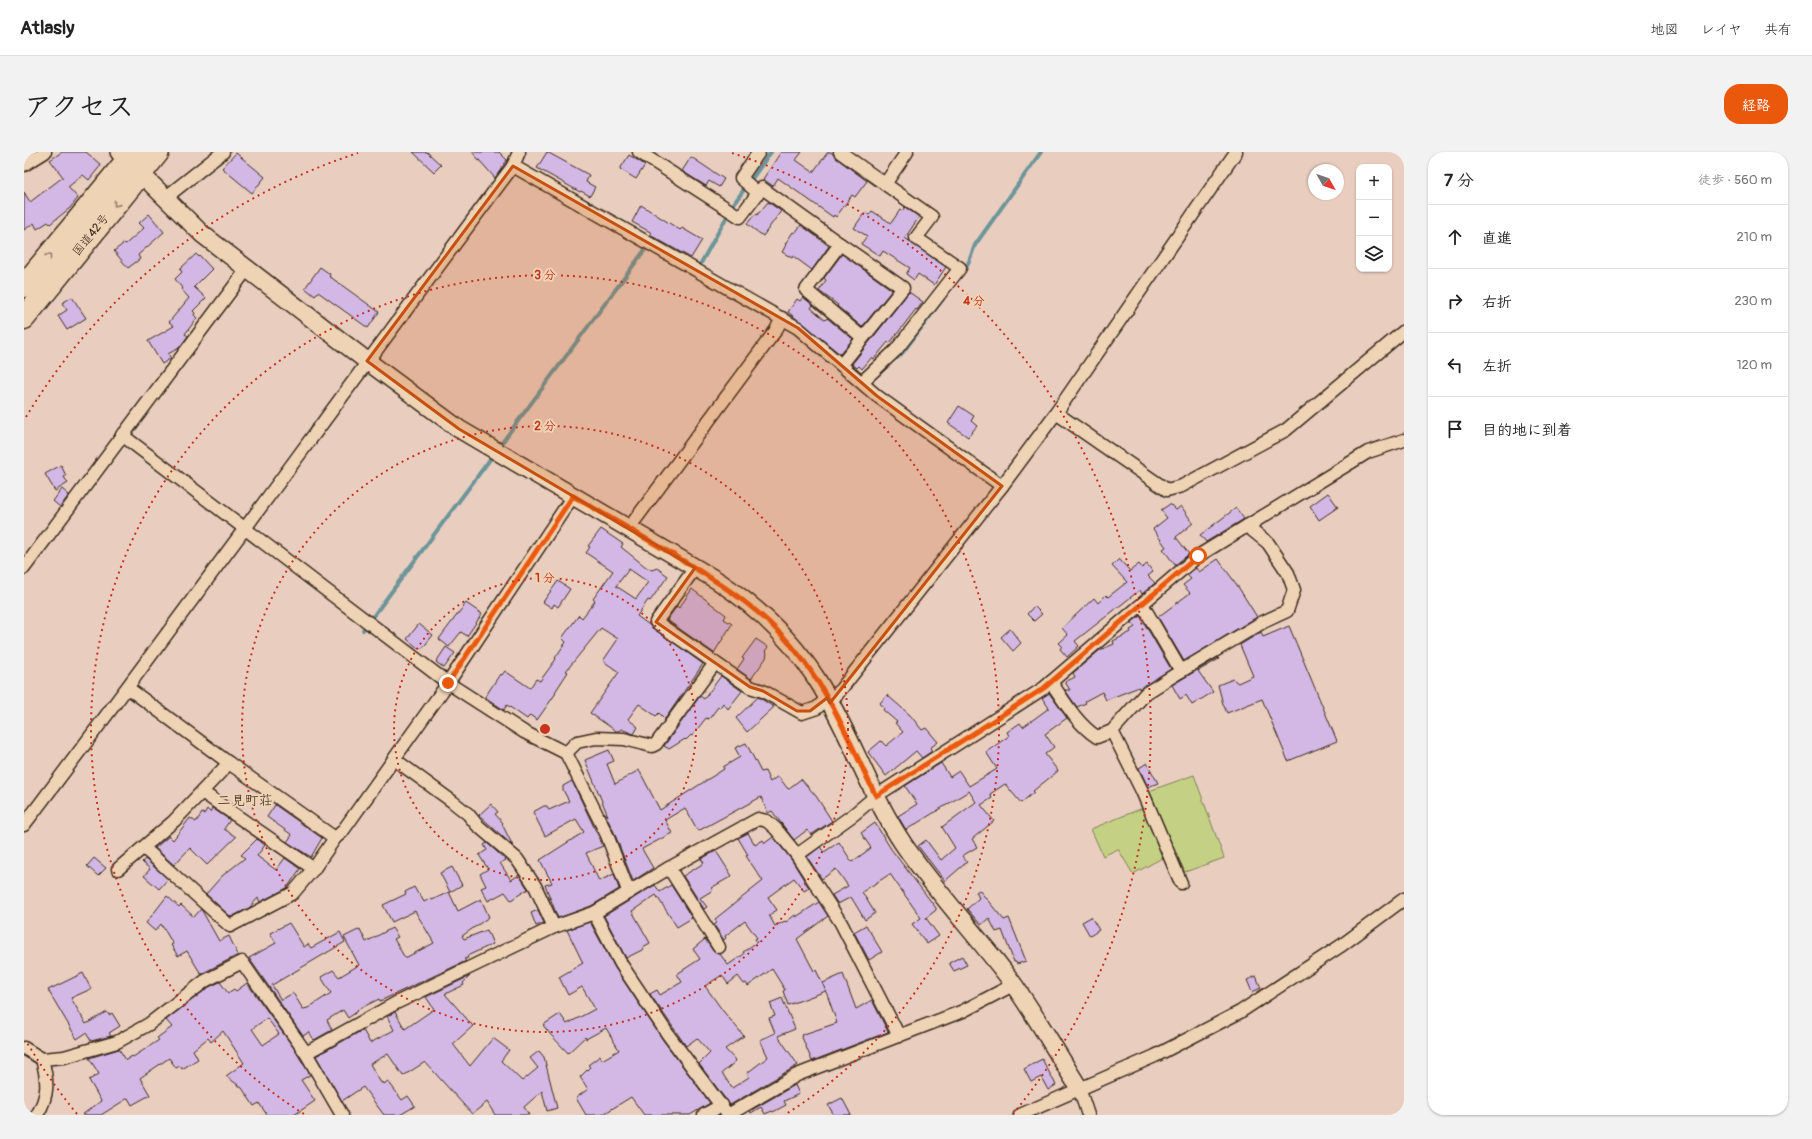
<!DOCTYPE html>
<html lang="ja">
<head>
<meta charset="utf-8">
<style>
  :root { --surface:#fff; --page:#f2f2f2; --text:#222; --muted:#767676; --line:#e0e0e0; --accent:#ea580c }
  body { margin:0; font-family:Pangolin,"Klee One",sans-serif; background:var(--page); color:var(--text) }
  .controls { position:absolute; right:12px; top:12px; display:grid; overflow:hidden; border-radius:8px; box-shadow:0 1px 3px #0004 }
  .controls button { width:36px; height:36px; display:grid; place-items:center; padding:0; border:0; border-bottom:1px solid var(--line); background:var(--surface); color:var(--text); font:20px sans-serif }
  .compass { position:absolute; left:1284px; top:12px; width:36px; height:36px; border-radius:50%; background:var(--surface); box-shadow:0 1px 3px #0004; rotate:130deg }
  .stop { position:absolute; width:12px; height:12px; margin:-9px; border:3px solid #ea580c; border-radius:50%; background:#fff }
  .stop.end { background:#ea580c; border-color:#fff; box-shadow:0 1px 4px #0008 }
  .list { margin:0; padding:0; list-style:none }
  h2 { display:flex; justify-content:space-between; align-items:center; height:52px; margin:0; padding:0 16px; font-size:17px }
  h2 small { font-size:13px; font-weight:400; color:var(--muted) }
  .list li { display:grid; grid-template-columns:26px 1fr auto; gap:12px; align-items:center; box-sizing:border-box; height:64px; padding:0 16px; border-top:1px solid var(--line) }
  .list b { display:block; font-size:15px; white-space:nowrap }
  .list em { font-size:13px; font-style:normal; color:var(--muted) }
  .icon { flex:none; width:22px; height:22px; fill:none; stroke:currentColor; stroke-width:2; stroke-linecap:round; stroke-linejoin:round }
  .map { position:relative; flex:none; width:1380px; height:963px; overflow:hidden; border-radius:16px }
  header { display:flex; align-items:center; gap:24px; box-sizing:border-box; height:56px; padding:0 20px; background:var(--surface); border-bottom:1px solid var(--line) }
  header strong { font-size:19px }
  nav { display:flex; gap:22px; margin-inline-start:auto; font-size:14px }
  .intro { display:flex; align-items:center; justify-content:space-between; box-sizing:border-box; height:96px; padding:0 24px }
  h1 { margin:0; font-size:28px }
  .button { padding:10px 18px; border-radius:16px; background:var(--accent); color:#fff; font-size:14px; font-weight:700 }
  main { display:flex; gap:24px; padding:0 24px }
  aside { flex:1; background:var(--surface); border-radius:16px; box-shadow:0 1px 3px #0004 }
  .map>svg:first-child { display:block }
  .green { fill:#c4d185; stroke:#807e52 }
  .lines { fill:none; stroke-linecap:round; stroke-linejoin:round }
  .stream { stroke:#6c9599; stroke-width:4 }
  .building { fill:#d3b8e6; stroke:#3b2a1e; fill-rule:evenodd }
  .street-casing { stroke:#3b2a1e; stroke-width:15 }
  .secondary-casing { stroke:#3b2a1e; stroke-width:20 }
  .highway-casing { stroke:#3b2a1e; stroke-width:25 }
  .street { stroke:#efd3b5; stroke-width:12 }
  .secondary { stroke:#efd3b5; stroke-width:17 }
  .highway { stroke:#efd3b5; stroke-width:22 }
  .oneway { stroke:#957e6a }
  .route { stroke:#ea580c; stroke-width:5 }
  .marked { fill:#c55010; fill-opacity:0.2; stroke:#c55010; stroke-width:3; stroke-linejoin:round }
  .ring { fill:none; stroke:#c8321e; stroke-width:2; stroke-dasharray:2 4 }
  .labels { text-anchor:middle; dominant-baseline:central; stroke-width:4; stroke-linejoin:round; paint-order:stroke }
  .street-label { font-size:12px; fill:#3b2a1e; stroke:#efd3b5 }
  .quarter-label { font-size:14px; fill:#3b2a1e; stroke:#efd3b5 }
  .centre { fill:#c8321e; stroke:#efd3b5; stroke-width:2 }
  .ring-label { font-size:12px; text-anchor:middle; font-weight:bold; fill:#c8321e; stroke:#efd3b5; stroke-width:4; stroke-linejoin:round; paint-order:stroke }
</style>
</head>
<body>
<header>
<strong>Atlasly</strong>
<nav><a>地図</a><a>レイヤ</a><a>共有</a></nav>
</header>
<div class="intro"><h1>アクセス</h1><a class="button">経路</a></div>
<main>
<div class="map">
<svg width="1380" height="963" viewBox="0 0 1380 963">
  <rect width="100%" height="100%" fill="#e9cebf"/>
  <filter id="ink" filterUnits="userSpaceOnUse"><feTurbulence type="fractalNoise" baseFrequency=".025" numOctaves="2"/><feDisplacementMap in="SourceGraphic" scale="8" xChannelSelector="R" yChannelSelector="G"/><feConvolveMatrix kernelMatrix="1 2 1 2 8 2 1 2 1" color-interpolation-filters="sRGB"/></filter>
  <g filter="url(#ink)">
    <path class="green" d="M1170,623L1200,706L1161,720L1151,699L1109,722L1094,697L1079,704L1067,677L1131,651L1125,639Z"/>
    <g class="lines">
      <g class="stream">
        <path d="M677,111L711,50L747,0"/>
        <path d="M938,122L944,112L951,93L1017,0"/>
        <path d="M873,206L879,200L919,147"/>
        <path d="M474,296L623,95L626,96"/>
        <path d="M339,478L470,302"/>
      </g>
    </g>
    <g class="building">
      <path d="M38,0H62L77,13L65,28L59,23L44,35L54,46L46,56L26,72L24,70L13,77L10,71L0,78V40L6,50L39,25L26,8Z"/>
      <path d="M389,0H403L417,13L410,20Z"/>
      <path d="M448,0H475L483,8L471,26Z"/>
      <path d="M523,0L565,23L562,30L571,35L566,44L557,39L556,40L513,16Z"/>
      <path d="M757,0H778L772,8L789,20L804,0H807L812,6L843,29L831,45L828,43L812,65L810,63L809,65L754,26L749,34L739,27Z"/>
      <path d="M212,1L241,25L228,41L198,16Z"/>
      <path d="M605,3L621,13L612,27L596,17Z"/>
      <path d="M667,5L700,27L695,35L685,29L682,34L658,19Z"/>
      <path d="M744,50L757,59L739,84L723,72L731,62L733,63Z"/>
      <path d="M617,53L656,78L658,76L678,88L667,106L626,83L628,81L608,70Z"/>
      <path d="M881,55L895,65L881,86L922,115L910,133L894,122L890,128L882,122L886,116L859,99L856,104L837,92L843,84L830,76L841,60L845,63L848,59L867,71L876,58L878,59Z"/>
      <path d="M125,62L140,80L114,103L116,107L104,116L90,99L100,91L102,92L104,90L120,76L115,71Z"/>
      <path d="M777,73L805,94L788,118L769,104L768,106L758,100L762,93L761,92L769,80L771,81Z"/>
      <path d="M172,102L175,105L176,104L188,117L170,135L182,146L169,159L171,161L170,163L173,166L161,182L164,184L155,196L144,202L147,206L138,212L124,189L150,174L145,170L165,146L157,137L158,136L151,127L158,120L156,117Z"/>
      <path d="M818,102L868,138L838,175L813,154L814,153L795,139L802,128L800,126Z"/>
      <path d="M296,115L306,122L305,124L355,160L344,176L294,140L291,144L281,136Z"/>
      <path d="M885,140L899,150L893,158L892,157L866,191L864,190L850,207L848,205L838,217L835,214L833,216L828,212Z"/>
      <path d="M48,145L62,166L43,178L34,164L43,158L38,151Z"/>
      <path d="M779,145L789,153L787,156L801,168L803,166L829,187L816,202L764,160L773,147L776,149Z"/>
      <path d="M935,254L950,264L947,269L953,274L944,285L924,271Z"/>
      <path d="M37,313L42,324L40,325L44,331L31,339L21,322Z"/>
      <path d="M38,337L45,343L36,355L29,349Z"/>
      <path d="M1304,341L1314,355L1295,368L1286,354Z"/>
      <path d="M1146,352L1152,358L1157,354L1169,371L1152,385L1165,402L1151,413L1139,397L1142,395L1129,377L1143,366L1137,358Z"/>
      <path d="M1212,356L1220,367L1182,390L1176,383Z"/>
      <path d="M577,377L599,392L597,395L622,415L628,418L633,416L644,424L626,449L624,448L613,464L679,512L641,567L635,561L632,564L615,552L604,567L614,575L610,582L597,577L595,579H592L566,561L595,520L579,509L594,487L577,476L542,519L544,520L531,540L532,541L513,568L506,563L503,567L483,553L480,558L461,545L476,522L478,523L481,519L506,536L512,527L516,529L532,507L531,506L542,490L538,486L555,463L558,466L571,449L569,447L589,419L562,401L566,395L564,394ZM605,417L624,430L612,447L592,434Z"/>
      <path d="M1095,407L1106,419L1115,412L1118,416L1123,412L1129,420L1124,424L1131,431L1118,442L1116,438L1051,489L1055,494L1043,505L1036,497L1038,494L1035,491L1044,483L1038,476L1070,446L1074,451L1082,443L1084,445L1103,430L1088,414Z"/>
      <path d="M1194,407L1213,433L1233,465L1160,509L1134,465L1166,441L1159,433L1167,427L1163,423L1172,416L1175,420Z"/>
      <path d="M534,429L546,437L534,455L530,452L528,456L519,450Z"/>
      <path d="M668,437L702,463L700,467L708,472L690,501L643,468L653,454L655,456Z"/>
      <path d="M442,451L458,462L443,484L437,480L425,495L415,487Z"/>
      <path d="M1010,454L1018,462L1010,469L1003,462Z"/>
      <path d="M1116,464L1147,517L1115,537V535L1082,548L1078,540L1061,549L1062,551L1053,555L1041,538H1046L1041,530L1051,525L1049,521L1076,498L1090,492L1089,489L1107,480L1106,478L1111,475L1108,470Z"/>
      <path d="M395,472L409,483L398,497L396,496L395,497L383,487Z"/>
      <path d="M1265,474L1313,589L1264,609L1238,547L1203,561L1199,552L1194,533L1209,527L1214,531L1229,524L1216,493L1237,480L1239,485Z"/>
      <path d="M986,477L997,491L989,499L977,485Z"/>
      <path d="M732,487L744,495L741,499L743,501L742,506L727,527L713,517L720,507L718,506Z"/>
      <path d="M422,495L431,501L420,516L412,510Z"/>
      <path d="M1194,506L1195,507L1174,519L1189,540L1168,553L1162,543L1156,547L1148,533Z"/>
      <path d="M697,524L718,539L704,557L699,551L696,556L694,555L685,567L682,566L668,584L667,583L662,588L661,587L645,597L640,594L676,544L680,547Z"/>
      <path d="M1025,541L1043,566L1021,582L1030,595L1021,602L1034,619L1009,639L1010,640L997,651L981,632L966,642L968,646L957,653L970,669L948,687L953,695L938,704L943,710L921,729L894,694L902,688L917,708L931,696L918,675L952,650L945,639L882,678L874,664L893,652L881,634L917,611L926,625L935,619L945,634L973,617L962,600L985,584L983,580L996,571L999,575L1025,556L1018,546Z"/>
      <path d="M863,543L886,563L898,578L902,576L914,590L906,596L908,599L898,606L892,599L862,624L844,600L857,589L862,594L879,580L871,571L873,570L859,558L860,556L856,551Z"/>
      <path d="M734,545L750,555L723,580L712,566Z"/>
      <path d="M722,591L737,620L741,619L746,630L754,624L764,637L777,627L792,644L808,669L787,683L783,678L770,688L748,659L744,661L737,645L674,679L661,656L641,668L648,681L618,697L629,716L609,729L590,680L580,660L584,664L561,608L585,598L590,609L583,612L591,632L615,618L636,658L700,617L699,615L716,605L711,596Z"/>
      <path d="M1123,611L1134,631L1124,635L1115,616Z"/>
      <path d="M548,629L579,694L562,701L575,729L590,722L595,737L567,754L534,766L521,733L528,731L516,708L560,680L552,667L521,684L509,660L520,654H523L525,658L545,649L539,638V634Z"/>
      <path d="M467,652L474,660L471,662L479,671L478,672L489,694L455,663Z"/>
      <path d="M251,653L298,686L287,705L263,690L268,683L243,665Z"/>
      <path d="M188,656L206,668L200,677L212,685L183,713L166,696L150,713L131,696L145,684L149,688L166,666L172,670L178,661L180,662L183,657L186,660Z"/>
      <path d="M851,671L867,697L912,756V758L902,766L915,784L903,792L888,772L897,766L866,722L838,740L851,761L841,768L827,745L814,752L808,743L824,734L812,717L798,727L783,705L796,695L800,700L815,690L828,710L847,696L837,681Z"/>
      <path d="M724,681L731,693L739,688L741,691L749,685L767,707L785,736L780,739L770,726L744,745L753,758L745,763L751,774L761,769L762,770L771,763L772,765L795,750L804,764L773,787L790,819L792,818L802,839L764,853L759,839L761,838L748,817L724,834L722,831L720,832L714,824L704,832L698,823L681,834L699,859L720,884L701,897L712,909L698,921L708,936L725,925L723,921L744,905L736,888L751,881L745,866L751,864L746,851L758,846L771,877L754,884L774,913L706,953L675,912L686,901L673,886L662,894L626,842L633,838L636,843L658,830L653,822L676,807L669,797L681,787L689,799L696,802L704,813L720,802L719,800L733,790L731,787L733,786L721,769L701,784L702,786L700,788L690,773L693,771L691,767L739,729L722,704L724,703L714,686Z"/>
      <path d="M233,687L241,693L233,704L252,718L261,706L276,717L263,736L236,750L234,746L225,756L207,765L182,742L198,724L221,706L217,703Z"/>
      <path d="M463,691L482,708L476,711L487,728L495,723L504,737L487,748L481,740L464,749L457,736L462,734L456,722L464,717L455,703L463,698L460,693Z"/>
      <path d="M692,699L708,724L687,736L689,738L676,746L683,755L680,757L659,724L680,711L677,707Z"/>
      <path d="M70,706L82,716L74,724L63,714Z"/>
      <path d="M121,707L144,727L135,737L120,724L126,717L118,710Z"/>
      <path d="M428,715L438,733L426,740L416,721Z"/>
      <path d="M631,733L636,740L647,733L668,766L653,775L632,743L608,759L626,791L619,795L620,797L602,806L580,764Z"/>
      <path d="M390,735L394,742L395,741L400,750L407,746L408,748L425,740L434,759L457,747L465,765L438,784L440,787L463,778L469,792L443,804L444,806L440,807L442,809L356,849L355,847L333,858L334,859L324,866L319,858L303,868L308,878L290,888L285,880L279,884L225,806L252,791L246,781L265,771L280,795L284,792L287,796L316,780L321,790L248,833L257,848L269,841L279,857L284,856L307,841L297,825L309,818L315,825L335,813L320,785L336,777L342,790L368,776L374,785L370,787L381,806L410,791L391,759L368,770L359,753L382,742L381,740Z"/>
      <path d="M955,738L980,768L985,766L1002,809L993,812L992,810H990L978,778L972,780L965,766L957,773L943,757L955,746L952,740Z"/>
      <path d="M143,744L155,755L157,753L170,765L177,757L195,789L205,784L214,803L177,822L163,799L154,804L147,793L149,792L137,772L131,779L122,771Z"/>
      <path d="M514,758L520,771L512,774L507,761Z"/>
      <path d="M1067,765L1075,778L1066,784L1058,770Z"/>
      <path d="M566,770L591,816L639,888L686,951L666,963H620L607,945L578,963H562L552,946L564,937L556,925L566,915L564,913L576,904L578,908L595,898L582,876L562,887L561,885L544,901L526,882L519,873L536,862L543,872L571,857L558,835L544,843L535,825L559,811L543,778Z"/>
      <path d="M842,773L858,800L845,808L830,780Z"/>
      <path d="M938,804L943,813L930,819L925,811Z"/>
      <path d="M59,821L67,837L47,846L62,872L83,860L85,863L88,861L96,874L85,881L87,884L67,889L62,881L53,887L24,838Z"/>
      <path d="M819,822L832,857L848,848L864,880L788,909L777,883L813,871L799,831Z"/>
      <path d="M446,824L439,831L440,833L421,842L449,874L429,892L446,914L469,886L485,898L477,909L498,929L514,916L506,906L515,899L520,905L533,956L523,959L518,939L500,955L505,963H471L463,950L448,962L401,910L379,924L364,902L346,912L357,931L359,930L360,932L364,929L378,948L384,944L391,954L376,963H360L339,935L318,949L292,904L339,878L346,891L370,878L363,864L371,860L381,877L410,857L402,845Z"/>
      <path d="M1232,824L1237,836L1228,840L1223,828Z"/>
      <path d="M196,830L204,841L210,837L212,839L223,831L269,895L286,923L277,928L291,949L270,963H243L235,951L230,954L218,936L202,924L220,911L199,879L187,890L184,886L169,898L174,907L158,917L156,914L152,916L145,906L116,926L126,943L108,953L104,946L77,963H58L77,949L65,928L75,922L65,906L95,897L102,908L108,904L109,905L135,888L133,886L148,875L142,868L185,835ZM243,866L255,882L239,893L228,877Z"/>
      <path d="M1018,907L1032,933L1024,938L1017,925L1007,930L1000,917Z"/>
      <path d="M771,933L775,942L760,949L762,953L749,960L748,959L741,962L737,955L727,961L726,959Z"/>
      <path d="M818,946L827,963H810L804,953Z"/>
    </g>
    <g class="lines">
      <defs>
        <g id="street">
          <path d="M615,0L716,65L738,36L816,92L782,138L838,185"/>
          <path d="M816,0L861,32"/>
          <path d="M0,13L21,0"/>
          <path d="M489,14L774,176L853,244L978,334"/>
          <path d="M734,41L717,26L735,0"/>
          <path d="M141,46L199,0"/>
          <path d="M816,92L879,136L818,212"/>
          <path d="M838,230L872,198L936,116L892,86L908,65L861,32L883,0"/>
          <path d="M1032,261L1143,338L1158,334L1262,278L1380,179"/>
          <path d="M98,283L424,531L500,580L542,601L583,683L605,741"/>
          <path d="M605,376L752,178L758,166"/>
          <path d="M0,416L223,117"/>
          <path d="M671,416L632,470L691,511"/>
          <path d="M1157,519L1239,470L1263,459L1270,438L1264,421L1244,391L1223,374"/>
          <path d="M1027,530C1040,549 1053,572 1073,585L1088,579L1122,541L1157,519L1118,452"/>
          <path d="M104,536L205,611L311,686L318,680L424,531L549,344"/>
          <path d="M806,551L978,334L1032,261L1212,0"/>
          <path d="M1088,579L1118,639L1157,731"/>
          <path d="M542,601L553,590L572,586L600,587L628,594L632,592L691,511L726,535L739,539L778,561L793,556L803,546"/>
          <path d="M370,607L429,650L444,662L453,673L493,707L511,734L530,775"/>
          <path d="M178,640L290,717"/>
          <path d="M0,673C165,455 325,233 489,14L495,0"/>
          <path d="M120,696L206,774L269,741L291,715L311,686"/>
          <path d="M773,703L829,663L852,644L1020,536L1174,404L1344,300L1380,288"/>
          <path d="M645,716L695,795"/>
          <path d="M94,717L150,669L205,611"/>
          <path d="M570,761L597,812L645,884L704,963"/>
          <path d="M0,896L18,907L40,905L93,890L125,872L181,829L218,810L282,901L318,963"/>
          <path d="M282,901L372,851L530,775L570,761L645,716L734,667L743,669L752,677L773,703L817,771L875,884"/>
          <path d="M1055,936L1064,963"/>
          <path d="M13,963C25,943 24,929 18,907"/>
          <path d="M680,963L698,953"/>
          <path d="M704,963L773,923L939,859L989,833"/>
          <path d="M996,963L1131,904L1216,860L1318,793L1380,747"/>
        </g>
        <path id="secondary" d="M95,0L178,82L343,209L435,277L694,429C733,455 767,487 792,526C826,579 845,641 880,693C911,738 949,779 982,822C1009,858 1031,898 1055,936"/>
        <g id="highway">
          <path d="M0,134L110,0"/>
          <path d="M0,166L134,0"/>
        </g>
      </defs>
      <use href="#street" class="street-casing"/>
      <use href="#secondary" class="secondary-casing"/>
      <use href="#highway" class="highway-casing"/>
      <use href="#street" class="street"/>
      <use href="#secondary" class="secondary"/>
      <use href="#highway" class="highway"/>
    </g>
    <defs><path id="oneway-chevron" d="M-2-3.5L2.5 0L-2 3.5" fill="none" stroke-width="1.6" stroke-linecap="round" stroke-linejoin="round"/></defs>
    <g class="oneway">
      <use href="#oneway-chevron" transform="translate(92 52) rotate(129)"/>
      <use href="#oneway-chevron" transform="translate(25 104) rotate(-51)"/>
    </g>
  </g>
  <g class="lines" filter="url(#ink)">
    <path class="route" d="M424,531L549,344C582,363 615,383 648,402C698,432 744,461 779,508C810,549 829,598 852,644L1020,536L1174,404"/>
  </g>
  <path class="marked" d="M489,14L774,176L853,244L978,334L806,551L803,546L786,559H773L739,539L726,535L632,470L671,416L435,277L343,209Z"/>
  <g class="ring">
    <circle cx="521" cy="577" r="151"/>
    <circle cx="521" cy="577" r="303"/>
    <path d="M280 962A454 454 0 1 1 762 962"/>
    <path d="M53 962A606 606 0 0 1 2 889M2 265A606 606 0 0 1 334 1M708 1A606 606 0 0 1 989 962"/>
  </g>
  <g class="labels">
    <g class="street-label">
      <text transform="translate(67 83) rotate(-51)">国道42号</text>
    </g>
    <g class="quarter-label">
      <text x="221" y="648">二見町荘</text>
    </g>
  </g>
  <circle cx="521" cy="577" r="6" class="centre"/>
  <g class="ring-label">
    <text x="521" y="127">3 分</text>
    <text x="950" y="153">4 分</text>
    <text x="521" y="278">2 分</text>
    <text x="521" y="430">1 分</text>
  </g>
</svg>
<div class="controls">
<button>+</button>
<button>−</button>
<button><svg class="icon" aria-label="layers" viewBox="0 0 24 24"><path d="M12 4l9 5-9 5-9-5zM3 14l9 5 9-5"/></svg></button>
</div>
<svg class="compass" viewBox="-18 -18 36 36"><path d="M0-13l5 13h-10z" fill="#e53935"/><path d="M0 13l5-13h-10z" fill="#767676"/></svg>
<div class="stop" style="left:1174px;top:404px"></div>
<div class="stop end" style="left:424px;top:531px"></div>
</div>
<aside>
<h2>7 分<small>徒歩 · 560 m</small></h2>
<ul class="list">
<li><svg class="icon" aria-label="ahead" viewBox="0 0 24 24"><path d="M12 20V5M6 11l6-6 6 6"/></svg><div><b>直進</b></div><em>210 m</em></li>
<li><svg class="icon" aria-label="right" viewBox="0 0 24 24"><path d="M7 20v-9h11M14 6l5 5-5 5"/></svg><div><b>右折</b></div><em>230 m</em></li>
<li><svg class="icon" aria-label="left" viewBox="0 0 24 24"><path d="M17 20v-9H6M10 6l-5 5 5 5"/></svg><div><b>左折</b></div><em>120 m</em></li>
<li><svg class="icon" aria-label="arrive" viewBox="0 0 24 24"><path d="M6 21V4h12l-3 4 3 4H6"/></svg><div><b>目的地に到着</b></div></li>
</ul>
</aside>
</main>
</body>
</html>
